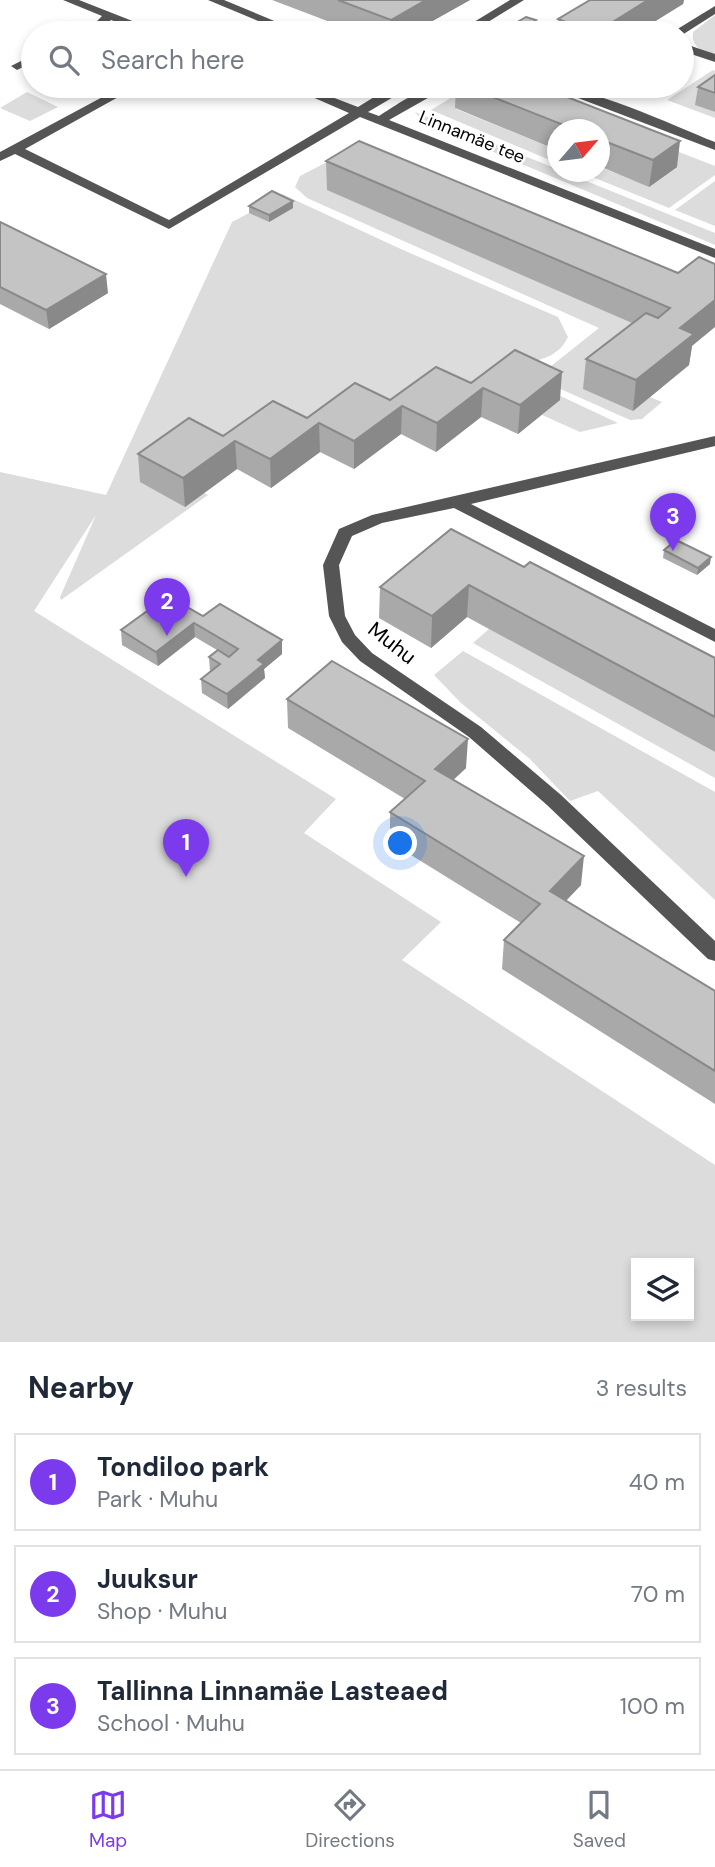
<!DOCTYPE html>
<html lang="en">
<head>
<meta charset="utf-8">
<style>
  :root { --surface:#fff; --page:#f2f2f3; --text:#1f2937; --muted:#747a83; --line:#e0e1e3; --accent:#7c3aed }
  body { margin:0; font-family:"DM Sans",sans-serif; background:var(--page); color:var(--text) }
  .controls { position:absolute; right:21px; bottom:21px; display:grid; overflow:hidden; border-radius:0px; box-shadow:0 4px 10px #0003 }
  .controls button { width:63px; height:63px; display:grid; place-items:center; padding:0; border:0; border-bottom:2px solid var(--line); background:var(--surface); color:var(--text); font:35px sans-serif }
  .compass { position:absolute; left:547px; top:119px; width:63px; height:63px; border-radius:50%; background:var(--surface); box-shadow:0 4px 10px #0003; rotate:62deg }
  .you { position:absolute; left:401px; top:844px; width:24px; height:24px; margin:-18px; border:5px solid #fff; border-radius:50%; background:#1a73e8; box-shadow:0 0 0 10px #1a73e833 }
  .badge { display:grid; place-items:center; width:46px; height:46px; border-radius:50%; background:var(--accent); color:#fff; font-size:23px; font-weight:700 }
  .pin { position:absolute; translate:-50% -58px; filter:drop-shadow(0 2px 4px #0008) }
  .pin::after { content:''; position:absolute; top:37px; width:24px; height:21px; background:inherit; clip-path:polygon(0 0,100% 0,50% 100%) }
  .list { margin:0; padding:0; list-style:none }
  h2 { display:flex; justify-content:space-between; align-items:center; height:91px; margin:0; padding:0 28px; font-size:30px }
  h2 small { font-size:23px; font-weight:400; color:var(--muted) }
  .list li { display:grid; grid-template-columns:46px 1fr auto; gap:21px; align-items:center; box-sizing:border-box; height:98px; margin:0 14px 14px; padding:0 14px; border:2px solid var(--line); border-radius:0px }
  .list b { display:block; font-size:26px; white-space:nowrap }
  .list p { margin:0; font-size:23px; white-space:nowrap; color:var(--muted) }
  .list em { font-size:23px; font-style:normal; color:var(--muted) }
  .icon { flex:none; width:38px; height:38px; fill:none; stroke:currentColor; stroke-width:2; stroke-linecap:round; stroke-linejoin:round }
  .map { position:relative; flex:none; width:715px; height:1342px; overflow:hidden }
  .search { position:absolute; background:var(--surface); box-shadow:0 4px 10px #0003; left:21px; right:21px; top:21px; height:77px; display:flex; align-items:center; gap:18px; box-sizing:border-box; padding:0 24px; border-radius:38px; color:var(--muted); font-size:26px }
  .sheet { height:427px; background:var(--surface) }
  nav { display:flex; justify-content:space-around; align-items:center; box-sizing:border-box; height:98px; border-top:2px solid var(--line); background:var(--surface); font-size:19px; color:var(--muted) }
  nav a { display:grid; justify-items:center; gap:4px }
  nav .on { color:var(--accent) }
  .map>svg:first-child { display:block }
  .green { fill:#dcdcdc; fill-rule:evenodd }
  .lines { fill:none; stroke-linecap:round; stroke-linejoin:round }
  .minor { fill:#555; fill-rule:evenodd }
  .wall { fill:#a9a9a9 }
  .shaded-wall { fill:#898989 }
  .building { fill:#c4c4c4; stroke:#898989; stroke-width:2 }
  .labels { text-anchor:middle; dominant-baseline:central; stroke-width:5; stroke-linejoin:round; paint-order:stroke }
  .far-street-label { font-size:18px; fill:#000; stroke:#fff }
  .street-label { font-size:21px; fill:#000; stroke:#fff }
</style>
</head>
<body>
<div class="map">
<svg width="715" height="1342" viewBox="0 0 715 1342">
  <rect width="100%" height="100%" fill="#fff"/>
  <g class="green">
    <path d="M715,15V56C702,51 691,47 693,32Z"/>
    <path d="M713,70L715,71V91L696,105L715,112V118L667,100Z"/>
    <path d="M462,91L456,109L557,150V163L431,110Z"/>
    <path d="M27,92L58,107L30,121L0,108Z"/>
    <path d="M415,112L557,169L558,172H564L715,233V245L424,123Z"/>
    <path d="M666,147L715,166V175L669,208L580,172H600V167L649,186Z"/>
    <path d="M327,162L666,338L632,411L650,397L662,402L642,419L630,420L536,378L599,328L307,198L295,187L300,176Z"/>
    <path d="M715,181V226L675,210Z"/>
    <path d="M282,194L403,250L558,317L568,337C556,363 528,360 505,370L618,423L580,432L542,415L559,400L274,429L204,493L208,495L61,600L60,597L96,515L34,611L336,799L304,833L441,922L402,960L715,1165V1342H0V472L106,495L232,222L249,213L270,222L273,198ZM636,1263H689V1316H636Z"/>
    <path d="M489,629L715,752V778L473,643Z"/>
    <path d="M463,651L715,792V900L598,791L570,801L530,759L461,703L434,675Z"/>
  </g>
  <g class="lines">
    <g class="minor">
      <path d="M63,0H79L163,33H147L111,20L98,33H79L90,28L102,16Z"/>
      <path d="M208,0H224L303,33H287Z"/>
      <path d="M510,0H524L470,33H456Z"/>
      <path d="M715,6V14L682,35L671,33Z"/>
      <path d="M682,43L715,54V62L682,51Z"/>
      <path d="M33,55V62L17,70L11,66Z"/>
      <path d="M123,86H138L25,149L169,220L349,113L287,86H303L358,107L392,86H405L395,96L368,112L379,116C401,102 422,86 449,86L389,120L715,249V258L360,117L169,229L15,154L0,161V152Z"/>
      <path d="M538,86C587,84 667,123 715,142V150L578,98Z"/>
      <path d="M715,436V446L471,504L715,629V642L454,508L382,523L352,536L339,565L345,616L355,635L372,653L481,727L561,795L715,941V961L708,959L547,805L469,737L360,661L342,642L329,616L323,565L339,529L372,515Z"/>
    </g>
  </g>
  <g class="wall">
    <path d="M272,0H470L411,33H359Z"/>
    <path d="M590,0H684L683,4L636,33H556L558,19Z"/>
    <path d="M536,20V27L528,32L518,28L519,21Z"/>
    <path d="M715,75V112L695,105L698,87Z"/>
    <path d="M456,86H539L677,167L649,187L599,166V130H557V150L455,108Z"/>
    <path d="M326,161L678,273L692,346L689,365L633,411L583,389L586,359L632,323L327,190Z"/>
    <path d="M249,206L293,208L269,222L249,213Z"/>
    <path d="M0,222L108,293L49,329L0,304Z"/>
    <path d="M471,383L560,400L518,434L481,417L436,452L401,434L354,469L320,452L271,488L237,469L185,507L140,482L138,454Z"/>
    <path d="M664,550L710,564L697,575L663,558Z"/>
    <path d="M524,567L715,658V752L467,617L431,648L379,618L380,587Z"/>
    <path d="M203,616L282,640V654L264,669L265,678L228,709L202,693L201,679L210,672L209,657L217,650L195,637L158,666L122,645L121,630Z"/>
    <path d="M287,699L466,768L453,780L581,885L566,901L715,991V1104L502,969L504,940L521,923L390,842V812L405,799L288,728Z"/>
  </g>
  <g class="shaded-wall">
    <path d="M426,0H470L411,33H391V20Z"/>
    <path d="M648,0H684L683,4L636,33H594Z"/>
    <path d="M536,20V27L528,32L529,25Z"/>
    <path d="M680,141L677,167L649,187L653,160Z"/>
    <path d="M293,201V208L269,222V215Z"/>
    <path d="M106,274L108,293L49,329L46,310Z"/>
    <path d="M715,300V327L692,346L689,365L633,411L636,380L680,328Z"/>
    <path d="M562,372L560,400L518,434L520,405Z"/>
    <path d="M483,388L481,417L436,452L437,423Z"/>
    <path d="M402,406L401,434L354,469V441Z"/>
    <path d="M319,423L320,452L271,488L270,459Z"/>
    <path d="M235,441L237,469L185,507L183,478Z"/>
    <path d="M711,557L710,564L697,575L698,568Z"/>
    <path d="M469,585L467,617L431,648L432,616Z"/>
    <path d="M194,623L195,637L158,666L156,652Z"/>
    <path d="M282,640V654L264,669L265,678L228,709L227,694L258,660Z"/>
    <path d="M468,739L466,768L434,798L435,769Z"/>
    <path d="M584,856L581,885L547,920L550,891Z"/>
  </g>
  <g class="building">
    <path d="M338,0H426L391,20Z"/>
    <path d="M590,0H648L595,33L558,19Z"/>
    <path d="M526,17L536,20L529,25L519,21Z"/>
    <path d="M715,75V93L698,87Z"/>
    <path d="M465,86H539L680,141L653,160L599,139V130H576Z"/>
    <path d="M359,141L678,273L699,257L715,264V300L680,328L694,334L636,380L586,359L646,313L658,318L670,308L326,161Z"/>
    <path d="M272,191L293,201L269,215L249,206Z"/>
    <path d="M0,222L106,274L46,310L0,287Z"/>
    <path d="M515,350L562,372L520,405L483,388L437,423L402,406L354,441L319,423L270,459L235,441L183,478L138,454L189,418L223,436L273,401L307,418L355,383L390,400L436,367L471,383Z"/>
    <path d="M451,529L524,567L530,562L715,658V717L469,585L432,616L380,587Z"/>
    <path d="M676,540L711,557L698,568L664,550Z"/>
    <path d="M168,596L203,616L220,604L282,640L258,660L264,664L227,694L201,679L220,664L209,657L218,650L229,657L238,649L194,623L156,652L121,630Z"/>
    <path d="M332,661L468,739L435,769L584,856L550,891L715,991V1071L504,940L540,904L390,812L425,781L287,699Z"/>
  </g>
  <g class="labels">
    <g class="far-street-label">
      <text transform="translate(472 137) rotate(22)">Linnamäe tee</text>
    </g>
    <g class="street-label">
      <text transform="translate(392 643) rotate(38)">Muhu</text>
    </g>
  </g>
</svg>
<div class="controls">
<button><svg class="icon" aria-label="layers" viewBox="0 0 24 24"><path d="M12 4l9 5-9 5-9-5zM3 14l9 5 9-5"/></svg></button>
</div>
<svg class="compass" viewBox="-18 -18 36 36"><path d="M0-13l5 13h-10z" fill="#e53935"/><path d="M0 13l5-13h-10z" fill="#747a83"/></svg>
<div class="you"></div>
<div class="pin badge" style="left:186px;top:877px">1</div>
<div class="pin badge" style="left:167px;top:636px">2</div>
<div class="pin badge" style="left:673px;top:551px">3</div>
<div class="search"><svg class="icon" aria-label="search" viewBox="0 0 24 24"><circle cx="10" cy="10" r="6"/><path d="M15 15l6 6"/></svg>Search here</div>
</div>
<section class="sheet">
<h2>Nearby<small>3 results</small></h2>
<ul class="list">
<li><span class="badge">1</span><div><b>Tondiloo park</b><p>Park · Muhu</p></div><em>40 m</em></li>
<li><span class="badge">2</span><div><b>Juuksur</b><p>Shop · Muhu</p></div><em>70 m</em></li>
<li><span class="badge">3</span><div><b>Tallinna Linnamäe Lasteaed</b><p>School · Muhu</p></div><em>100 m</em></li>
</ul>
</section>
<nav>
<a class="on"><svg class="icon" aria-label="map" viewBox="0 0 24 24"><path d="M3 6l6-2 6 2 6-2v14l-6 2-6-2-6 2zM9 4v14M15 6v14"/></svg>Map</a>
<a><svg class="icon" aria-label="directions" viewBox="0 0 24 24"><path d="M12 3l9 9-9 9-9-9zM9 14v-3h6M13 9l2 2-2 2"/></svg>Directions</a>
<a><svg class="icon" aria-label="saved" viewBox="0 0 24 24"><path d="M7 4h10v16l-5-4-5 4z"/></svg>Saved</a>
</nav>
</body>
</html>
